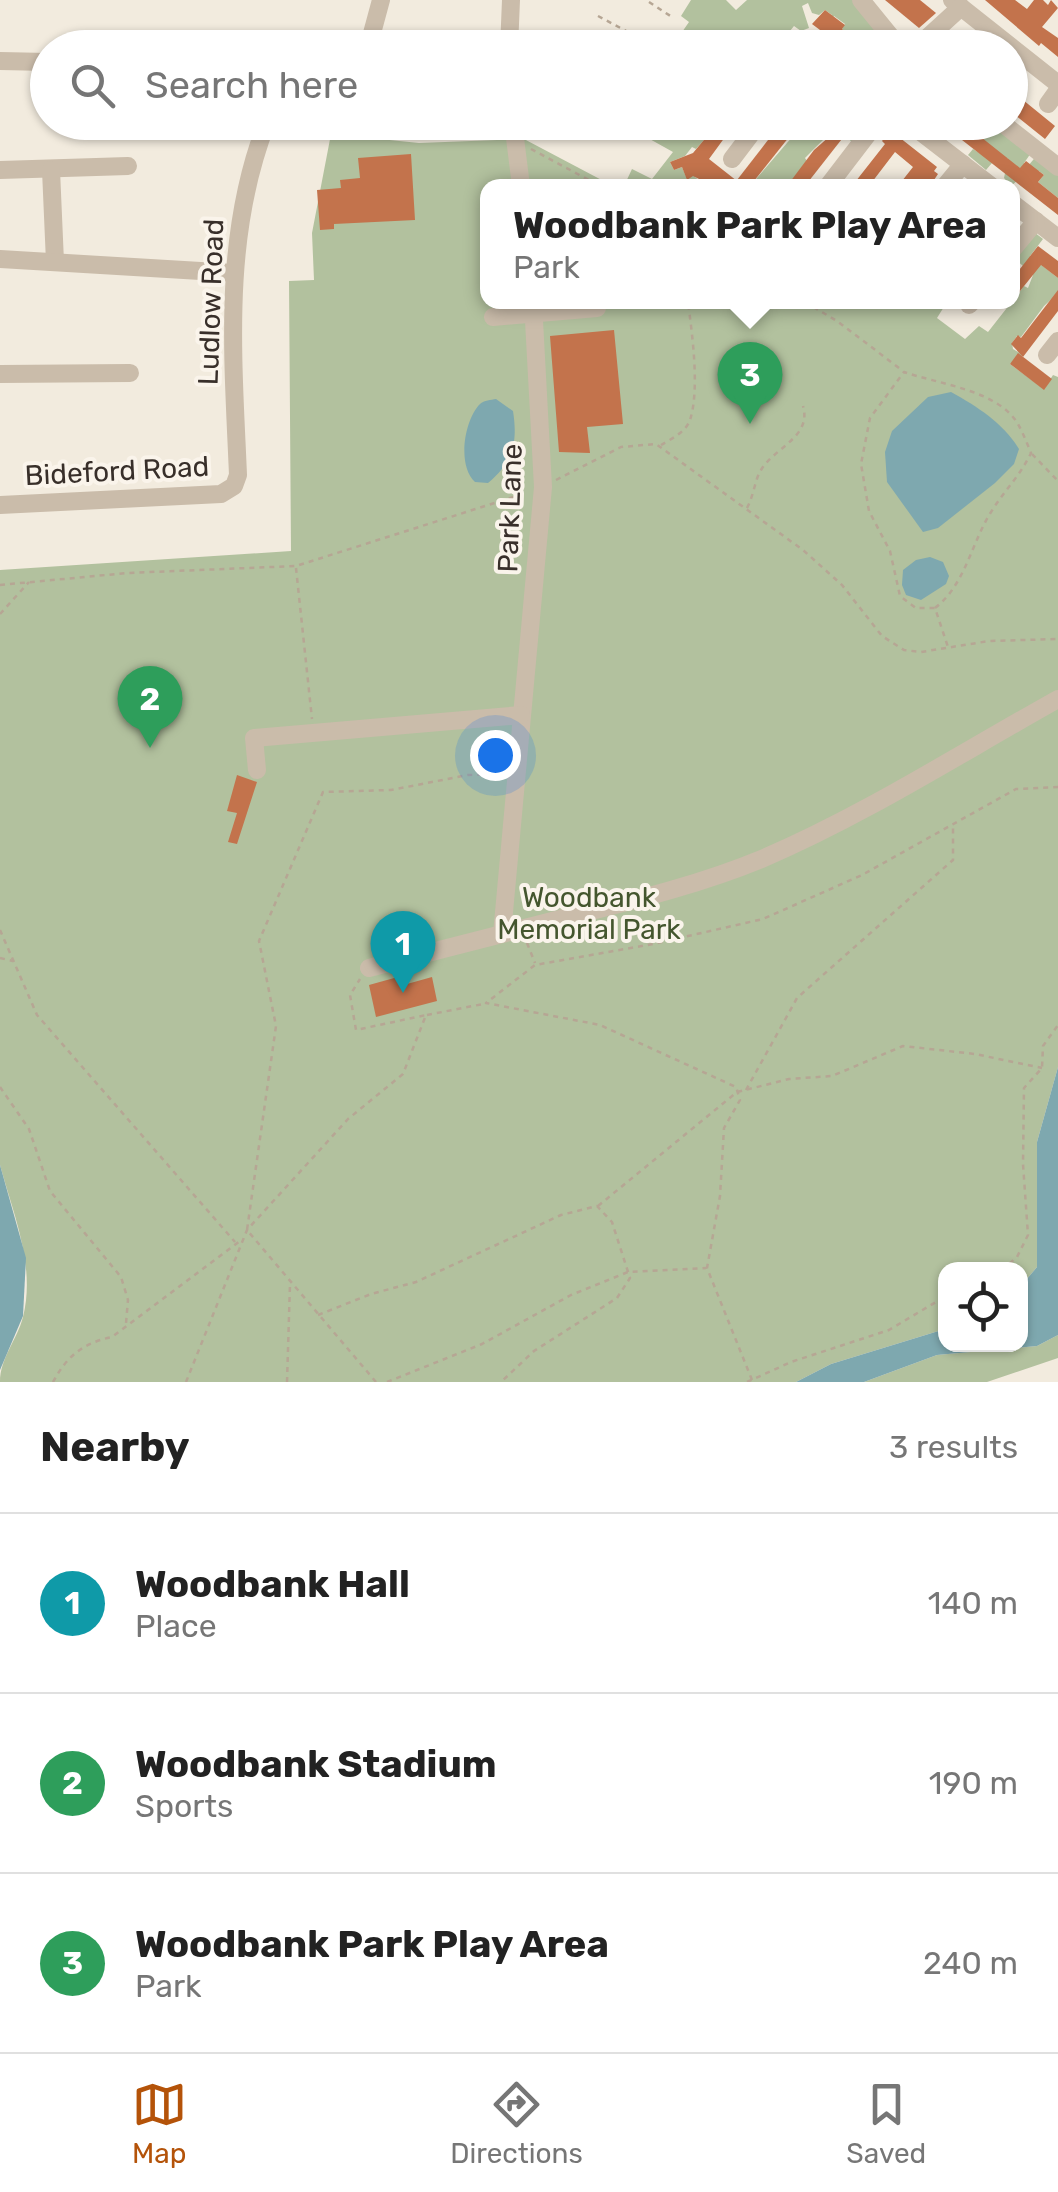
<!DOCTYPE html>
<html lang="en">
<head>
<meta charset="utf-8">
<style>
  :root { --surface:#fff; --page:#f2f2f2; --text:#222; --muted:#767676; --line:#e0e0e0; --accent:#b45309 }
  body { margin:0; font-family:Rubik,sans-serif; background:var(--page); color:var(--text) }
  .controls { position:absolute; right:30px; bottom:30px; display:grid; overflow:hidden; border-radius:20px; box-shadow:0 2px 8px #0004 }
  .controls button { width:90px; height:90px; display:grid; place-items:center; padding:0; border:0; border-bottom:2px solid var(--line); background:var(--surface); color:var(--text); font:50px sans-serif }
  .you { position:absolute; left:495px; top:755px; width:35px; height:35px; margin:-25px; border:8px solid #fff; border-radius:50%; background:#1a73e8; box-shadow:0 0 0 15px #1a73e833 }
  .badge { display:grid; place-items:center; width:65px; height:65px; border-radius:50%; background:var(--accent); color:#fff; font-size:32px; font-weight:700 }
  .pin { position:absolute; translate:-50% -82px; filter:drop-shadow(0 2px 5px #0008) }
  .pin::after { content:''; position:absolute; top:52px; width:35px; height:30px; background:inherit; clip-path:polygon(0 0,100% 0,50% 100%) }
  .popup { position:absolute; left:480px; top:179px; width:540px; height:130px; box-sizing:border-box; display:grid; place-content:center; border-radius:20px; background:var(--surface); filter:drop-shadow(0 2px 8px #0005); font-size:32px; white-space:nowrap; color:var(--muted) }
  .popup b { font-size:38px; color:var(--text) }
  .popup::after { content:''; position:absolute; left:50%; top:100%; margin-left:-20px; border:20px solid transparent; border-top-color:var(--surface) }
  .list { margin:0; padding:0; list-style:none }
  h2 { display:flex; justify-content:space-between; align-items:center; height:130px; margin:0; padding:0 40px; font-size:42px }
  h2 small { font-size:32px; font-weight:400; color:var(--muted) }
  .list li { display:grid; grid-template-columns:65px 1fr auto; gap:30px; align-items:center; box-sizing:border-box; height:180px; padding:0 40px; border-top:2px solid var(--line) }
  .list b { display:block; font-size:38px; white-space:nowrap }
  .list p { margin:0; font-size:32px; white-space:nowrap; color:var(--muted) }
  .list em { font-size:32px; font-style:normal; color:var(--muted) }
  .icon { flex:none; width:55px; height:55px; fill:none; stroke:currentColor; stroke-width:2; stroke-linecap:round; stroke-linejoin:round }
  .map { position:relative; flex:none; width:1058px; height:1382px; overflow:hidden }
  .search { position:absolute; background:var(--surface); box-shadow:0 2px 8px #0004; left:30px; right:30px; top:30px; height:110px; display:flex; align-items:center; gap:25px; box-sizing:border-box; padding:0 35px; border-radius:55px; color:var(--muted); font-size:38px }
  .sheet { height:670px; background:var(--surface) }
  nav { display:flex; justify-content:space-around; align-items:center; box-sizing:border-box; height:140px; border-top:2px solid var(--line); background:var(--surface); font-size:28px; color:var(--muted) }
  nav a { display:grid; justify-items:center; gap:5px }
  nav .on { color:var(--accent) }
  .map>svg:first-child { display:block }
  .green { fill:#b2c19e }
  .water { fill:#7ea8af }
  .building { fill:#c3734c }
  .lines { fill:none; stroke-linecap:round; stroke-linejoin:round }
  .path { stroke:#b6a694; stroke-width:2.5; stroke-dasharray:5 5; stroke-linecap:butt }
  .minor { stroke:#cabcaa; stroke-width:18 }
  .labels { text-anchor:middle; dominant-baseline:central; stroke-width:8; stroke-linejoin:round; paint-order:stroke }
  .street-label { font-size:28px; fill:#382f2a; stroke:#faf4eb }
  .park-label { font-size:28px; fill:#44562e; stroke:#faf4eb }
</style>
</head>
<body>
<div class="map">
<svg width="1058" height="1382" viewBox="0 0 1058 1382">
  <rect width="100%" height="100%" fill="#f2ebde"/>
  <g class="green">
    <path d="M691,0H726L736,10L747,0H858L888,47H867L871,42L866,39L861,44L842,29L845,24L834,16L830,20L832,15L825,10L819,15L812,13L808,3L802,6L809,28L801,31L794,26L777,47L671,48L689,22L681,16Z"/>
    <path d="M621,123H715L718,124L696,149L692,147L685,156L670,162L674,170L682,167L687,179L696,173L695,177L701,182L712,179L722,186H624L632,169L652,179L673,152Z"/>
    <path d="M795,123H869L853,143L838,129L831,137L828,135L805,158L807,161L788,186H778L773,182L769,186H750L793,136L797,125Z"/>
    <path d="M961,123L1001,126L1031,153L1024,163L1028,166L1038,154L1058,170V198L1038,182L1044,175L1039,171L1033,178L1026,173L1011,186L1004,178L1008,158L992,163L986,170L968,155L973,149L981,154Z"/>
    <path d="M331,134L419,143L524,139L613,186H488V302H893V305H901L902,302H947L937,318L965,339L979,326L988,332L1024,286L1028,288L1033,275L1014,258L1034,232L1043,239L1030,256L1058,278V293L1044,306L1021,337L1017,336L1012,343L1013,349L1023,355L1010,364L1044,389L1053,375L1058,377V1067L1037,1142V1267L1021,1286L1020,1270H946L945,1329L831,1364L796,1382H0C0,1358 17,1340 23,1317C36,1266 13,1213 0,1165V570L291,551L289,281L314,280L312,233Z"/>
    <path d="M1058,1335V1358L987,1382H864L937,1355L1037,1346Z"/>
  </g>
  <g class="water">
    <path d="M951,392C978,407 1003,423 1019,449L1014,464L995,483L938,528L923,532L887,482L885,452L892,431L928,397Z"/>
    <path d="M496,399L513,411C518,443 513,462 488,483L475,482C457,466 464,420 480,404C484,400 491,400 496,399Z"/>
    <path d="M930,557L943,562L949,576L946,584L921,600L906,595L902,585L903,570L916,560Z"/>
    <path d="M1058,1067V1335L1037,1346L937,1355L864,1382H796L831,1364L945,1329L946,1344H1020L1021,1286L1037,1267V1142Z"/>
    <path d="M0,1165L26,1258L23,1316L0,1370Z"/>
  </g>
  <g class="building">
    <path d="M885,0H920L936,13L919,28Z"/>
    <path d="M985,0H1015L1027,9L1034,0H1043L1048,5L1051,0L1058,8L1042,27L1058,38V57L1041,43L1039,46Z"/>
    <path d="M825,10L845,25L842,29L865,48H844L812,24Z"/>
    <path d="M1010,73L1023,82L1012,91L1055,126L1045,139L1010,111Z"/>
    <path d="M719,122H736L709,159L737,181L733,186H713L693,176L687,180L682,167L674,170L670,162L693,153Z"/>
    <path d="M782,122L797,127L750,186H746L737,180Z"/>
    <path d="M939,122H962L1020,168L1026,161L1044,175L1038,182L1058,198V215Z"/>
    <path d="M838,129L845,135L805,186H787L814,150Z"/>
    <path d="M890,130L937,167L934,171L938,174L930,186H898L913,167L895,152L869,186H852L885,144L882,141Z"/>
    <path d="M411,154L415,220L334,224V229L320,230L317,190L341,188L340,180L360,178L358,158Z"/>
    <path d="M1038,246L1058,261V278L1041,265L1012,301V279Z"/>
    <path d="M1058,290V311L1023,357L1011,344L1018,335L1021,338Z"/>
    <path d="M614,330L623,424L587,427L590,453L559,452L550,336Z"/>
    <path d="M1018,353L1052,379L1044,390L1010,364Z"/>
    <path d="M237,775L257,782L237,844L228,842L237,813L227,811Z"/>
    <path d="M405,975L407,984L432,977L437,1001L376,1017L369,985Z"/>
  </g>
  <g class="lines">
    <g class="path">
      <path d="M649,2L672,17"/>
      <path d="M598,16L628,32"/>
      <path d="M531,149L600,186"/>
      <path d="M805,302L837,321L903,371"/>
      <path d="M661,445C671,439 686,432 690,420C700,389 692,333 688,302"/>
      <path d="M1032,454L1058,481"/>
      <path d="M556,480L621,447L656,444L803,550L842,585L882,636L904,650L921,652L989,641L1058,639"/>
      <path d="M747,508C754,495 755,479 761,470C775,447 812,437 803,406"/>
      <path d="M296,568L312,719"/>
      <path d="M0,585L127,573L296,566L526,493"/>
      <path d="M935,608C965,585 971,544 991,512C1004,491 1020,476 1031,453C1027,443 1023,433 1018,424C998,390 938,384 904,372L870,418L861,464L869,511L890,551L900,596L916,608H935L948,647"/>
      <path d="M0,614L29,582"/>
      <path d="M0,930L37,1015L235,1242"/>
      <path d="M527,943L535,963"/>
      <path d="M0,958L13,961"/>
      <path d="M427,1015L483,1004"/>
      <path d="M0,1087L29,1129L50,1191L121,1277L128,1300L126,1323"/>
      <path d="M746,1090L797,998L953,860V826"/>
      <path d="M598,1206L737,1092L789,1079L832,1076L903,1046L975,1054L1042,1068"/>
      <path d="M1002,1270L1017,1257L1028,1235L1023,1164L1024,1088L1042,1068L1043,1046L1058,1025"/>
      <path d="M318,1315L371,1294L416,1282L561,1215L597,1206L612,1222L630,1278L617,1298L534,1351L501,1382"/>
      <path d="M752,1380L707,1268L720,1196L724,1128L740,1100L736,1087L600,1025L486,1003L535,965L653,944L763,919L862,875L1016,789L1058,787"/>
      <path d="M53,1382C67,1356 83,1343 112,1337L240,1241"/>
      <path d="M186,1382L247,1230L348,1119L403,1074L426,1015L356,1030L350,995L360,979"/>
      <path d="M287,1382L290,1284"/>
      <path d="M376,1382L247,1230L276,1026L259,941L323,792L391,790L468,775L502,774"/>
      <path d="M387,1382L482,1344L571,1295L628,1272L706,1268"/>
      <path d="M747,1382L791,1362L889,1330L946,1296"/>
    </g>
    <g class="minor">
      <path d="M861,0L900,48"/>
      <path d="M952,0L1058,84"/>
      <path d="M364,48L371,37L381,0"/>
      <path d="M509,48L511,0"/>
      <path d="M916,48L961,7"/>
      <path d="M0,61L48,62"/>
      <path d="M1048,104L1058,90"/>
      <path d="M513,122L521,186"/>
      <path d="M908,122L991,186"/>
      <path d="M1001,122L1058,167"/>
      <path d="M732,159L760,122"/>
      <path d="M0,170L128,166"/>
      <path d="M51,170L55,262"/>
      <path d="M828,186L877,122"/>
      <path d="M945,186L963,164"/>
      <path d="M1012,203L1058,238"/>
      <path d="M1012,250L1036,221"/>
      <path d="M0,259L234,273"/>
      <path d="M533,302L543,487L502,934C589,910 680,893 764,858C866,814 961,753 1058,699"/>
      <path d="M969,305L972,302"/>
      <path d="M493,317L597,308"/>
      <path d="M1047,355L1058,341"/>
      <path d="M0,374L130,373"/>
      <path d="M0,505L221,494L234,486L238,475C233,356 222,236 267,122"/>
      <path d="M257,770L254,738L521,715"/>
      <path d="M369,968L502,934"/>
    </g>
  </g>
  <g class="labels">
    <g class="street-label">
      <text transform="translate(211 302) rotate(-88)">Ludlow Road</text>
      <text transform="translate(117 471) rotate(-3)">Bideford Road</text>
      <text transform="translate(510 508) rotate(-88)">Park Lane</text>
    </g>
    <g class="park-label">
      <text x="589" y="897">Woodbank<tspan x="589" dy="32">Memorial Park</tspan></text>
    </g>
  </g>
</svg>
<div class="controls">
<button><svg class="icon" aria-label="locate" viewBox="0 0 24 24"><circle cx="12" cy="12" r="6"/><path d="M12 2v4M12 18v4M2 12h4M18 12h4"/></svg></button>
</div>
<div class="you"></div>
<div class="pin badge" style="left:403px;top:993px;background:#0f9aa8">1</div>
<div class="pin badge" style="left:150px;top:748px;background:#2e9e5b">2</div>
<div class="pin badge" style="left:750px;top:424px;background:#2e9e5b">3</div>
<div class="popup"><b>Woodbank Park Play Area</b>Park</div>
<div class="search"><svg class="icon" aria-label="search" viewBox="0 0 24 24"><circle cx="10" cy="10" r="6"/><path d="M15 15l6 6"/></svg>Search here</div>
</div>
<section class="sheet">
<h2>Nearby<small>3 results</small></h2>
<ul class="list">
<li><span class="badge" style="background:#0f9aa8">1</span><div><b>Woodbank Hall</b><p>Place</p></div><em>140 m</em></li>
<li><span class="badge" style="background:#2e9e5b">2</span><div><b>Woodbank Stadium</b><p>Sports</p></div><em>190 m</em></li>
<li><span class="badge" style="background:#2e9e5b">3</span><div><b>Woodbank Park Play Area</b><p>Park</p></div><em>240 m</em></li>
</ul>
</section>
<nav>
<a class="on"><svg class="icon" aria-label="map" viewBox="0 0 24 24"><path d="M3 6l6-2 6 2 6-2v14l-6 2-6-2-6 2zM9 4v14M15 6v14"/></svg>Map</a>
<a><svg class="icon" aria-label="directions" viewBox="0 0 24 24"><path d="M12 3l9 9-9 9-9-9zM9 14v-3h6M13 9l2 2-2 2"/></svg>Directions</a>
<a><svg class="icon" aria-label="saved" viewBox="0 0 24 24"><path d="M7 4h10v16l-5-4-5 4z"/></svg>Saved</a>
</nav>
</body>
</html>
